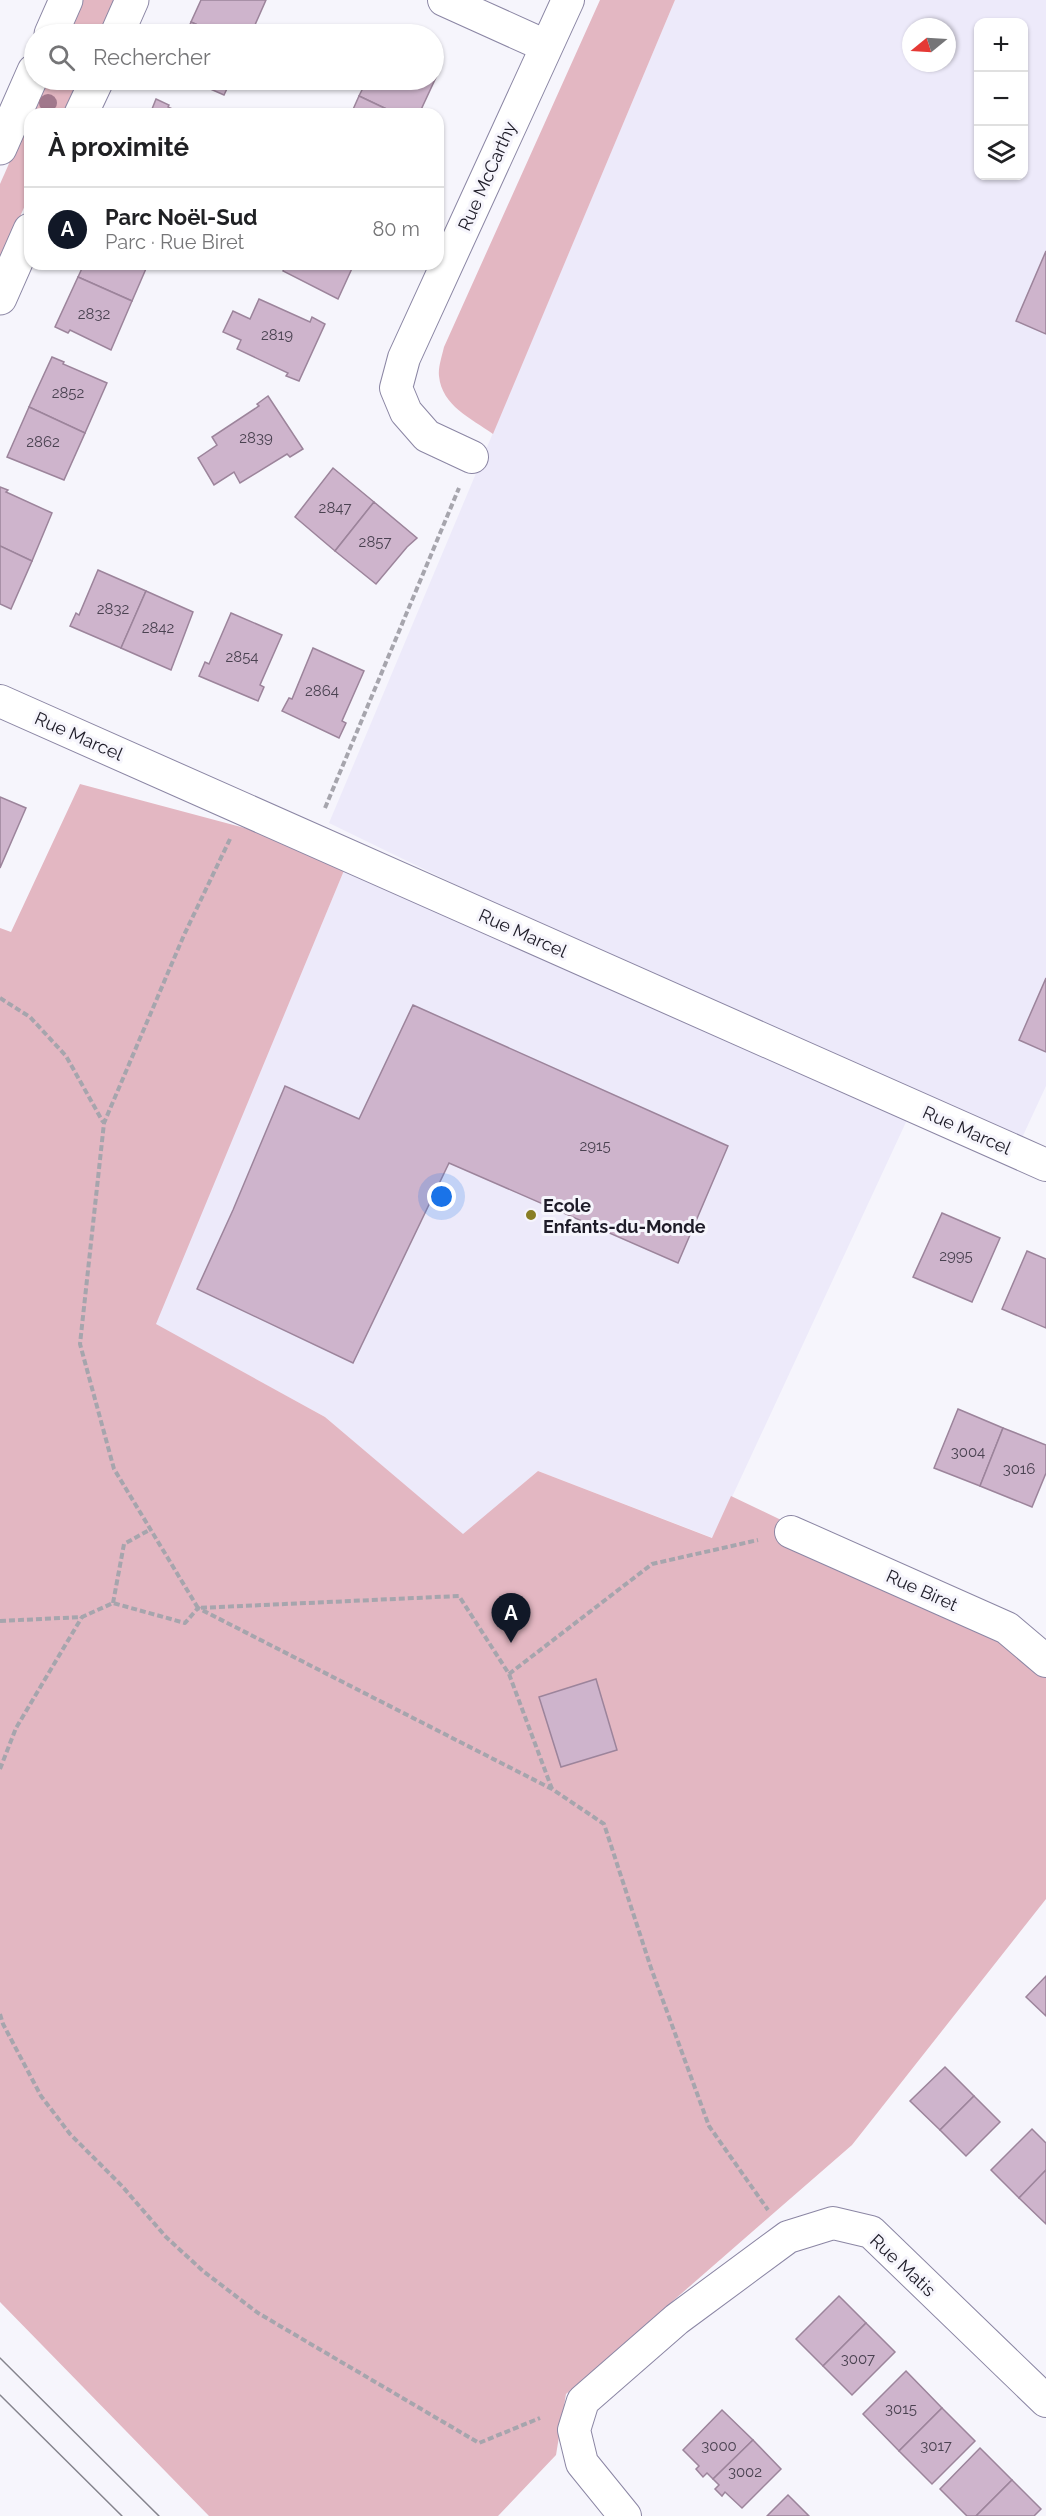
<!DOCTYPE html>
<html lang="fr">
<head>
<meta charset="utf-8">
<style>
  :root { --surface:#fff; --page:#f2f2f2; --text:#202124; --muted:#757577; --line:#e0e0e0; --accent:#111827 }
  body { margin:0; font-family:Raleway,sans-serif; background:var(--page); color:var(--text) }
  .controls { position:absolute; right:18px; top:18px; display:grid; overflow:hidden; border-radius:12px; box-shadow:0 2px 4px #0004 }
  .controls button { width:54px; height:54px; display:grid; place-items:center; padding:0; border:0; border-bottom:2px solid var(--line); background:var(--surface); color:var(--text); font:30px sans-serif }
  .compass { position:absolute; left:902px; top:18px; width:54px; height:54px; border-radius:50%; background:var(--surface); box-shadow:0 2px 4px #0004; rotate:252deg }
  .you { position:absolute; left:442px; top:1197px; width:21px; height:21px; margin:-15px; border:4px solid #fff; border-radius:50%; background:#1a73e8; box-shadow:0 0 0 9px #1a73e833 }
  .badge { display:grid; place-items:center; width:39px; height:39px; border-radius:50%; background:var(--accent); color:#fff; font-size:20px; font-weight:700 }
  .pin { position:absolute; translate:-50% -50px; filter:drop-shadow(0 2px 3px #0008) }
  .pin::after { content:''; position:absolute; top:32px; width:21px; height:18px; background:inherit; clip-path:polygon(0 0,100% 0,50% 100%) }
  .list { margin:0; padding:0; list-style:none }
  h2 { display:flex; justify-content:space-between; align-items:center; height:78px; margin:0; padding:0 24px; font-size:26px }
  h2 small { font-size:20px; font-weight:400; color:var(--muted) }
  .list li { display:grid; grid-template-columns:39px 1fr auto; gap:18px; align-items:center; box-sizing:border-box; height:84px; padding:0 24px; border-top:2px solid var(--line) }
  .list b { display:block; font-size:22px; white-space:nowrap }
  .list p { margin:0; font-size:20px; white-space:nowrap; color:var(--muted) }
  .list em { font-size:20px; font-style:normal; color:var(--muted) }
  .icon { flex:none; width:33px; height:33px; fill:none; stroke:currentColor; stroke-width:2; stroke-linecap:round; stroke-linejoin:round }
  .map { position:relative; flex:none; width:1046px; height:2516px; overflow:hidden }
  .search { position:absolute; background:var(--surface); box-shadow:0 2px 4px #0004; left:24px; top:24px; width:420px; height:66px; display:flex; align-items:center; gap:15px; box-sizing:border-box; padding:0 21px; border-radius:33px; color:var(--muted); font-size:22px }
  .panel { position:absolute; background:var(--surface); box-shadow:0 2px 4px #0004; left:24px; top:108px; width:420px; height:162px; border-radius:18px }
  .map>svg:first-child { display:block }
  .built { fill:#edeafa; fill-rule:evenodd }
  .green { fill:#e3b7c2 }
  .building { fill:#ceb4cc; stroke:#9c849b; stroke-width:1.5 }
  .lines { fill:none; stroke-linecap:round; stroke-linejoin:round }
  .minor-casing { stroke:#8b86a4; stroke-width:34 }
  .tertiary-casing { stroke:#8b86a4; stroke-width:35 }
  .path { stroke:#a6a5ad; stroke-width:4; stroke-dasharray:6 3; stroke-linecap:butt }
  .minor { stroke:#fff; stroke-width:32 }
  .tertiary { stroke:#fff; stroke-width:33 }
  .tram { stroke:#85848d; stroke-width:1.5 }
  .tree { fill:#a1788c }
  .poi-dot { fill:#897e25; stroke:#f6f5fc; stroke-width:2 }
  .labels { text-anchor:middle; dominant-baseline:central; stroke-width:6; stroke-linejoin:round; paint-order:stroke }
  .number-label { font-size:15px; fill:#4a4251 }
  .street-label { font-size:18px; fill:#1e1c28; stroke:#f6f5fc }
  .poi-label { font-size:18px; font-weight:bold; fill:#1e1c28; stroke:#f6f5fc; text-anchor:start }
</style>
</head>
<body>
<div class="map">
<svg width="1046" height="2516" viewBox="0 0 1046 2516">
  <rect width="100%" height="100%" fill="#f6f5fc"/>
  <path class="built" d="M675,0H1046V1086L1014,1155L913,1107L713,1538L538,1471L463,1535L325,1417L155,1324L350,856L883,1092L329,823ZM978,22H1024V176H978ZM911,27H947V63H911Z"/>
  <g class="green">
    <path d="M82,0H116L101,34H66Z"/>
    <path d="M600,0H675L493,434C471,418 442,406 439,376C438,367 442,356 444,347Z"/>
    <path d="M46,80H81L66,114H31Z"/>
    <path d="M30,116V194L0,262V184Z"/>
    <path d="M80,784L350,856L156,1324L325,1417L463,1534L538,1471L712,1538L731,1496L998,1624L1046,1662V1899L852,2145L566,2394L556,2455L498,2516H209L0,2302V928L11,932Z"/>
  </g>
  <g class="building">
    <path d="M201,0H266L251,34H217L191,22Z"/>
    <path d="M191,22L217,34H186Z"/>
    <path d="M434,71L438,73L419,114H397L359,96L367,80H434Z"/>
    <path d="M190,80H231L224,95Z"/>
    <path d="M359,96L397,114H351Z"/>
    <path d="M156,99L169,105L168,107L183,114H150Z"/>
    <path d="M1046,251V334L1016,321Z"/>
    <path d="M84,264H148L132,301L78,277Z"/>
    <path d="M286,264H354L338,299L283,271Z"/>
    <path d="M78,277L132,301L111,350L70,330L68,333L55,327Z"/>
    <path d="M259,299L310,322L312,317L325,324L299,381L286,376L288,373L237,349L241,340L223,332L233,311L250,319Z"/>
    <path d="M52,357L64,362L63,364L107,383L85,433L29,407Z"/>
    <path d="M268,396L303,449L290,457L287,454L240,483L234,472L214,485L198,458L217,445L212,437L259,406L257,404Z"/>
    <path d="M29,407L85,433L64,480L7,457Z"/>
    <path d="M333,468L374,502L335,551L295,517Z"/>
    <path d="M0,487L8,490L6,492L52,513L32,561L0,546Z"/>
    <path d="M374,502L417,538L407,547L376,584L335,551Z"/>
    <path d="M0,546L32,561L11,609L0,604Z"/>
    <path d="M98,570L146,591L121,648L70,626L76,613L79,615Z"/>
    <path d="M146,591L193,612L171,670L121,648Z"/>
    <path d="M231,613L282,635L260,685L264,687L258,701L199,676L205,662L209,664Z"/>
    <path d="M313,648L364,671L342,721L346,723L339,738L282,711L289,698L292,699Z"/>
    <path d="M0,797L26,808L0,868Z"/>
    <path d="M1046,978V1052L1019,1040Z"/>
    <path d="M413,1005L728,1146L678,1263L449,1163L353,1363L197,1289L233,1210L285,1086L359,1119Z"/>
    <path d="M942,1213L1000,1238L972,1302L913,1277Z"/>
    <path d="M1027,1251L1046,1259V1328L1002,1309Z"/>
    <path d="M958,1409L1003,1428L980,1486L934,1468Z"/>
    <path d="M1003,1428L1046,1445V1473L1032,1507L980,1486Z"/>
    <path d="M596,1679L617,1750L561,1767L539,1697Z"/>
    <path d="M1046,1976V2016L1026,1997Z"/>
    <path d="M945,2067L974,2096L940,2130L910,2101Z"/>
    <path d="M974,2096L1000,2122L966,2156L940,2130Z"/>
    <path d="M1032,2129L1046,2143V2170L1019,2198L991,2170Z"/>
    <path d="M1046,2170V2224L1019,2198Z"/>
    <path d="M839,2296L866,2323L823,2366L796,2339Z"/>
    <path d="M866,2323L895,2352L852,2395L823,2366Z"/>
    <path d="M906,2371L942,2408L899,2451L863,2414Z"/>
    <path d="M942,2408L975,2441L932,2484L899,2451Z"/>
    <path d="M722,2410L753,2440L713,2479L707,2473L703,2477L696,2469L699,2466L683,2450Z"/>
    <path d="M753,2440L781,2469L742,2508L725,2492L722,2496L715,2489L719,2485L713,2479Z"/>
    <path d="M980,2448L1012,2480L976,2516H967L940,2489Z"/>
    <path d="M1012,2480L1041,2509L1034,2516H976Z"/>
    <path d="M788,2495L809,2516H767Z"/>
  </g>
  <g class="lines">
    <defs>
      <g id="minor">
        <path d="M444,0L546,46"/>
        <path d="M472,457L427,436L406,412L396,388L404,358L568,0"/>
        <path d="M0,701L1046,1165"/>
        <path d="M791,1532L1007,1628L1046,1661"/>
        <path d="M625,2516L582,2463L574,2430L583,2401L677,2319L788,2237L833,2223L871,2232L1046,2401"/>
      </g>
      <g id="tertiary">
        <path d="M51,34L66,0"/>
        <path d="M117,34L132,0"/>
        <path d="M81,114L97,80"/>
        <path d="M0,148L34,71"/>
        <path d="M0,298L30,230"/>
      </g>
    </defs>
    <use href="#minor" class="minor-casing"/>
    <use href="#tertiary" class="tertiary-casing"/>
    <g class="path">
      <path d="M325,808L459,488"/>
      <path d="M230,839L184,935L104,1123L80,1344L114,1469L198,1608L459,1596L509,1674L552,1789"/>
      <path d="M0,998L30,1017L66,1056L103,1122"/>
      <path d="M113,1603L124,1544L151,1529"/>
      <path d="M0,1621L82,1617L113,1603L185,1623L198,1608L552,1789L604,1824L651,1968L709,2126L768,2210"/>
      <path d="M509,1674L652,1564L758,1540"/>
      <path d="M0,1769L16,1728L82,1617"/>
      <path d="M0,2014L3,2024L41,2096L70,2134L122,2186L166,2237L203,2271L258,2313L479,2443L540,2418"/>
    </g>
    <use href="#minor" class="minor"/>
    <use href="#tertiary" class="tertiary"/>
    <g class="tram">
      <path d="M0,2358L159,2516"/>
      <path d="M0,2395L122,2516"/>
    </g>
  </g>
  <circle class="tree" cx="48" cy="103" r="9"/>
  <circle class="poi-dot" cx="531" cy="1215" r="6"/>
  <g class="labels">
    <g class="number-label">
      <text x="94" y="314">2832</text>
      <text x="277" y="335">2819</text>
      <text x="68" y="393">2852</text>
      <text x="256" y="438">2839</text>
      <text x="43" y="442">2862</text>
      <text x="335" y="508">2847</text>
      <text x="375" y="542">2857</text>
      <text x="113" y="609">2832</text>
      <text x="158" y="628">2842</text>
      <text x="242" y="657">2854</text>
      <text x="322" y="691">2864</text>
      <text x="595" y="1146">2915</text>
      <text x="956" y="1256">2995</text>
      <text x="968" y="1452">3004</text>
      <text x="1019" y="1469">3016</text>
      <text x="858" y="2359">3007</text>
      <text x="901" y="2409">3015</text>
      <text x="719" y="2446">3000</text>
      <text x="936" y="2446">3017</text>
      <text x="745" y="2472">3002</text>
    </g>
    <g class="street-label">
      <text transform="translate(487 176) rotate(-66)">Rue McCarthy</text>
      <text transform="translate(79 736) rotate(24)">Rue Marcel</text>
      <text transform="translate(523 933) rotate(24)">Rue Marcel</text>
      <text transform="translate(967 1130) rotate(24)">Rue Marcel</text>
      <text transform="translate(922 1590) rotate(24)">Rue Biret</text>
      <text transform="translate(903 2265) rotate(43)">Rue Matis</text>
    </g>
    <g class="poi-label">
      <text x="543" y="1205">Ecole<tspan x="543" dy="21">Enfants-du-Monde</tspan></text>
    </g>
  </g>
</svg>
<div class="controls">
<button>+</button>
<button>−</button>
<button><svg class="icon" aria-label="layers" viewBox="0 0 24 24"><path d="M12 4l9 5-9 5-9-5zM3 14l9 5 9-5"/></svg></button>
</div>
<svg class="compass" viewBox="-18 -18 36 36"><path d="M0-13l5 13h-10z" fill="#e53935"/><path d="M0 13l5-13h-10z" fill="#757577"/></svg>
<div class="you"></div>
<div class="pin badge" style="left:511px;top:1643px">A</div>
<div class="search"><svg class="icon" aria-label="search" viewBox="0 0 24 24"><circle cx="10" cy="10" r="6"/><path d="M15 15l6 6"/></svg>Rechercher</div>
<section class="panel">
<h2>À proximité<small></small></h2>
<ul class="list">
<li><span class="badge">A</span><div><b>Parc Noël-Sud</b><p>Parc · Rue Biret</p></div><em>80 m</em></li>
</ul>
</section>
</div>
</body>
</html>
